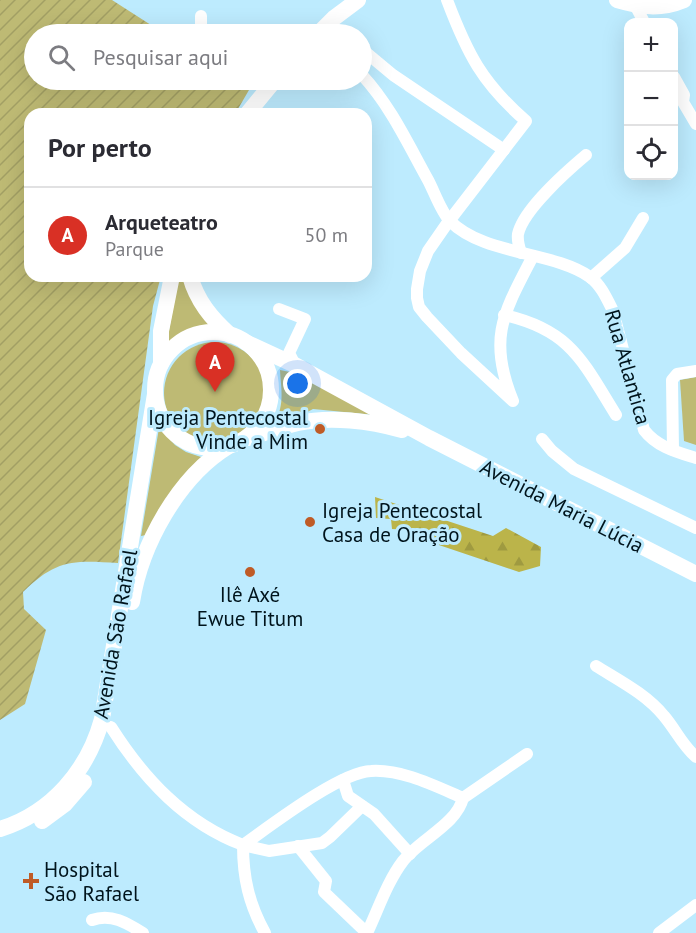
<!DOCTYPE html>
<html lang="pt">
<head>
<meta charset="utf-8">
<style>
  :root { --surface:#fff; --page:#f2f2f3; --text:#2b2b33; --muted:#7c7c81; --line:#e1e1e2; --accent:#d93025 }
  body { margin:0; font-family:"PT Sans",sans-serif; background:var(--page); color:var(--text) }
  .controls { position:absolute; right:18px; top:18px; display:grid; overflow:hidden; border-radius:12px; box-shadow:0 6px 24px #0002 }
  .controls button { width:54px; height:54px; display:grid; place-items:center; padding:0; border:0; border-bottom:2px solid var(--line); background:var(--surface); color:var(--text); font:30px sans-serif }
  .you { position:absolute; left:298px; top:384px; width:21px; height:21px; margin:-15px; border:4px solid #fff; border-radius:50%; background:#1a73e8; box-shadow:0 0 0 9px #1a73e833 }
  .badge { display:grid; place-items:center; width:39px; height:39px; border-radius:50%; background:var(--accent); color:#fff; font-size:20px; font-weight:700 }
  .pin { position:absolute; translate:-50% -50px; filter:drop-shadow(0 2px 3px #0008) }
  .pin::after { content:''; position:absolute; top:32px; width:21px; height:18px; background:inherit; clip-path:polygon(0 0,100% 0,50% 100%) }
  .list { margin:0; padding:0; list-style:none }
  h2 { display:flex; justify-content:space-between; align-items:center; height:78px; margin:0; padding:0 24px; font-size:26px }
  h2 small { font-size:20px; font-weight:400; color:var(--muted) }
  .list li { display:grid; grid-template-columns:39px 1fr auto; gap:18px; align-items:center; box-sizing:border-box; height:96px; padding:0 24px; border-top:2px solid var(--line) }
  .list b { display:block; font-size:22px; white-space:nowrap }
  .list p { margin:0; font-size:20px; white-space:nowrap; color:var(--muted) }
  .list em { font-size:20px; font-style:normal; color:var(--muted) }
  .icon { flex:none; width:33px; height:33px; fill:none; stroke:currentColor; stroke-width:2; stroke-linecap:round; stroke-linejoin:round }
  .map { position:relative; flex:none; width:696px; height:933px; overflow:hidden }
  .search { position:absolute; background:var(--surface); box-shadow:0 6px 24px #0002; left:24px; top:24px; width:348px; height:66px; display:flex; align-items:center; gap:15px; box-sizing:border-box; padding:0 21px; border-radius:33px; color:var(--muted); font-size:22px }
  .panel { position:absolute; background:var(--surface); box-shadow:0 6px 24px #0002; left:24px; top:108px; width:348px; height:174px; border-radius:18px }
  .map>svg:first-child { display:block }
  .forest { fill:url(#forest-firs) }
  .park { fill:#beba74 }
  .garden { fill:url(#garden-furrows) }
  .lines { fill:none; stroke-linecap:round; stroke-linejoin:round }
  .minor { stroke:#fff; stroke-width:12 }
  .secondary { stroke:#fff; stroke-width:16 }
  .poi-dot { fill:#bf5b26; stroke:#bdebfe; stroke-width:2 }
  .labels { text-anchor:middle; dominant-baseline:central; stroke-width:6; stroke-linejoin:round; paint-order:stroke }
  .street-label { font-size:21px; fill:#00141c; stroke:#bdebfe }
  .poi-label { font-size:21px; fill:#00141c; stroke:#bdebfe; text-anchor:start }
</style>
</head>
<body>
<div class="map">
<svg width="696" height="933" viewBox="0 0 696 933">
  <defs>
    <pattern id="forest-firs" width="22" height="20" patternUnits="userSpaceOnUse" patternTransform="scale(1.5)"><rect width="22" height="20" fill="#bbb44a"/><path d="M5 1l3.5 6h-7zM16 11l3.5 6h-7z" fill="#9f9a40"/></pattern>
    <pattern id="garden-furrows" width="10" height="10" patternUnits="userSpaceOnUse" patternTransform="scale(1.5)"><rect width="10" height="10" fill="#beba74"/><path d="M-1 1l2-2M0 10L10 0M9 11l2-2" fill="none" stroke="#a29f64"/></pattern>
  </defs>
  <rect width="100%" height="100%" fill="#bdebfe"/>
  <path class="forest" d="M375,497L493,536L506,528L541,547L540,566L519,572L427,541L420,531L392,529L391,519L376,518Z"/>
  <g class="park">
    <path d="M179,276H185L214,327L188,334L165,352Z"/>
    <circle cx="215" cy="393" r="51"/>
    <path d="M280,370L300,374L375,415L313,409L296,418L275,422C285,404 281,389 280,370Z"/>
    <path d="M696,377V445L684,441L680,380Z"/>
    <path d="M159,428L175,445L186,452L204,458L146,535L141,536Z"/>
  </g>
  <path class="garden" d="M0,0H112L165,34H34V80H233L249,90L235,114H30V276H161L153,306L118,563C74,560 56,559 23,592L24,609L46,630L25,704L0,720Z"/>
  <g class="lines">
    <g class="minor">
      <path d="M447,0C467,53 482,83 526,121L446,225L428,251L420,271L417,289V298L419,307L427,317L461,353L513,401C487,338 504,312 533,256"/>
      <path d="M633,1L644,22"/>
      <path d="M201,16V27L208,34"/>
      <path d="M362,51L363,50L393,75L504,150"/>
      <path d="M362,75C390,105 408,144 428,180C434,191 441,212 450,221C483,255 553,251 590,277C601,285 607,299 613,311L644,430C657,447 677,452 696,458"/>
      <path d="M674,77L684,95L683,102L696,124"/>
      <path d="M255,80L266,89"/>
      <path d="M521,253C519,247 517,241 518,234C523,210 567,171 586,155"/>
      <path d="M591,278L625,248L643,218"/>
      <path d="M279,309L305,319L289,353L295,365"/>
      <path d="M504,315C571,330 583,362 616,415"/>
      <path d="M542,439L552,451L574,469L696,528"/>
      <path d="M673,450L672,380L677,374L696,371"/>
      <path d="M596,666C620,681 646,694 664,716C676,730 682,745 696,757"/>
      <path d="M111,727C144,779 185,823 243,845C270,826 340,772 371,771C402,769 435,786 463,798L527,754"/>
      <path d="M343,780L348,796L374,814L410,854"/>
      <path d="M298,846L326,881L324,892L367,933C378,910 387,882 403,861C419,840 457,824 463,798"/>
      <path d="M92,920C111,913 127,923 143,933"/>
      <path d="M265,933C249,904 243,878 243,845L269,851L322,843L330,837L362,806"/>
      <path d="M659,933L696,905"/>
    </g>
    <g class="secondary">
      <path d="M617,0C641,7 660,10 684,0"/>
      <path d="M318,34L334,18L358,0"/>
      <path d="M247,114L275,80"/>
      <path d="M190,276C197,301 211,318 230,335"/>
      <circle cx="213" cy="390" r="58"/>
      <path d="M245,342L295,365L429,438L696,574"/>
      <path d="M161,364V331L172,276"/>
      <path d="M248,438C265,433 281,427 298,423C331,416 370,421 402,430"/>
      <path d="M132,602C141,545 178,477 229,446"/>
      <path d="M42,821L65,804L84,782"/>
      <path d="M0,829C52,813 88,770 102,719L155,394"/>
    </g>
  </g>
  <g class="poi-dot">
    <circle cx="320" cy="429" r="6"/>
    <circle cx="310" cy="522" r="6"/>
    <circle cx="250" cy="572" r="6"/>
    <path d="M28 872h6v6h6v6h-6v6h-6v-6h-6v-6h6z"/>
  </g>
  <g class="labels">
    <g class="street-label">
      <text transform="translate(628 367) rotate(74)">Rua Atlantica</text>
      <text transform="translate(562 506) rotate(27)">Avenida Maria Lúcia</text>
      <text transform="translate(115 634) rotate(-80)">Avenida São Rafael</text>
    </g>
    <g class="poi-label">
      <text x="308" y="417" text-anchor="end">Igreja Pentecostal<tspan x="308" dy="24">Vinde a Mim</tspan></text>
      <text x="322" y="510">Igreja Pentecostal<tspan x="322" dy="24">Casa de Oração</tspan></text>
      <text x="250" y="594" text-anchor="middle">Ilê Axé<tspan x="250" dy="24">Ewue Titum</tspan></text>
      <text x="44" y="869">Hospital<tspan x="44" dy="24">São Rafael</tspan></text>
    </g>
  </g>
</svg>
<div class="controls">
<button>+</button>
<button>−</button>
<button><svg class="icon" aria-label="locate" viewBox="0 0 24 24"><circle cx="12" cy="12" r="6"/><path d="M12 2v4M12 18v4M2 12h4M18 12h4"/></svg></button>
</div>
<div class="you"></div>
<div class="pin badge" style="left:215px;top:392px">A</div>
<div class="search"><svg class="icon" aria-label="search" viewBox="0 0 24 24"><circle cx="10" cy="10" r="6"/><path d="M15 15l6 6"/></svg>Pesquisar aqui</div>
<section class="panel">
<h2>Por perto<small></small></h2>
<ul class="list">
<li><span class="badge">A</span><div><b>Arqueteatro</b><p>Parque</p></div><em>50 m</em></li>
</ul>
</section>
</div>
</body>
</html>
